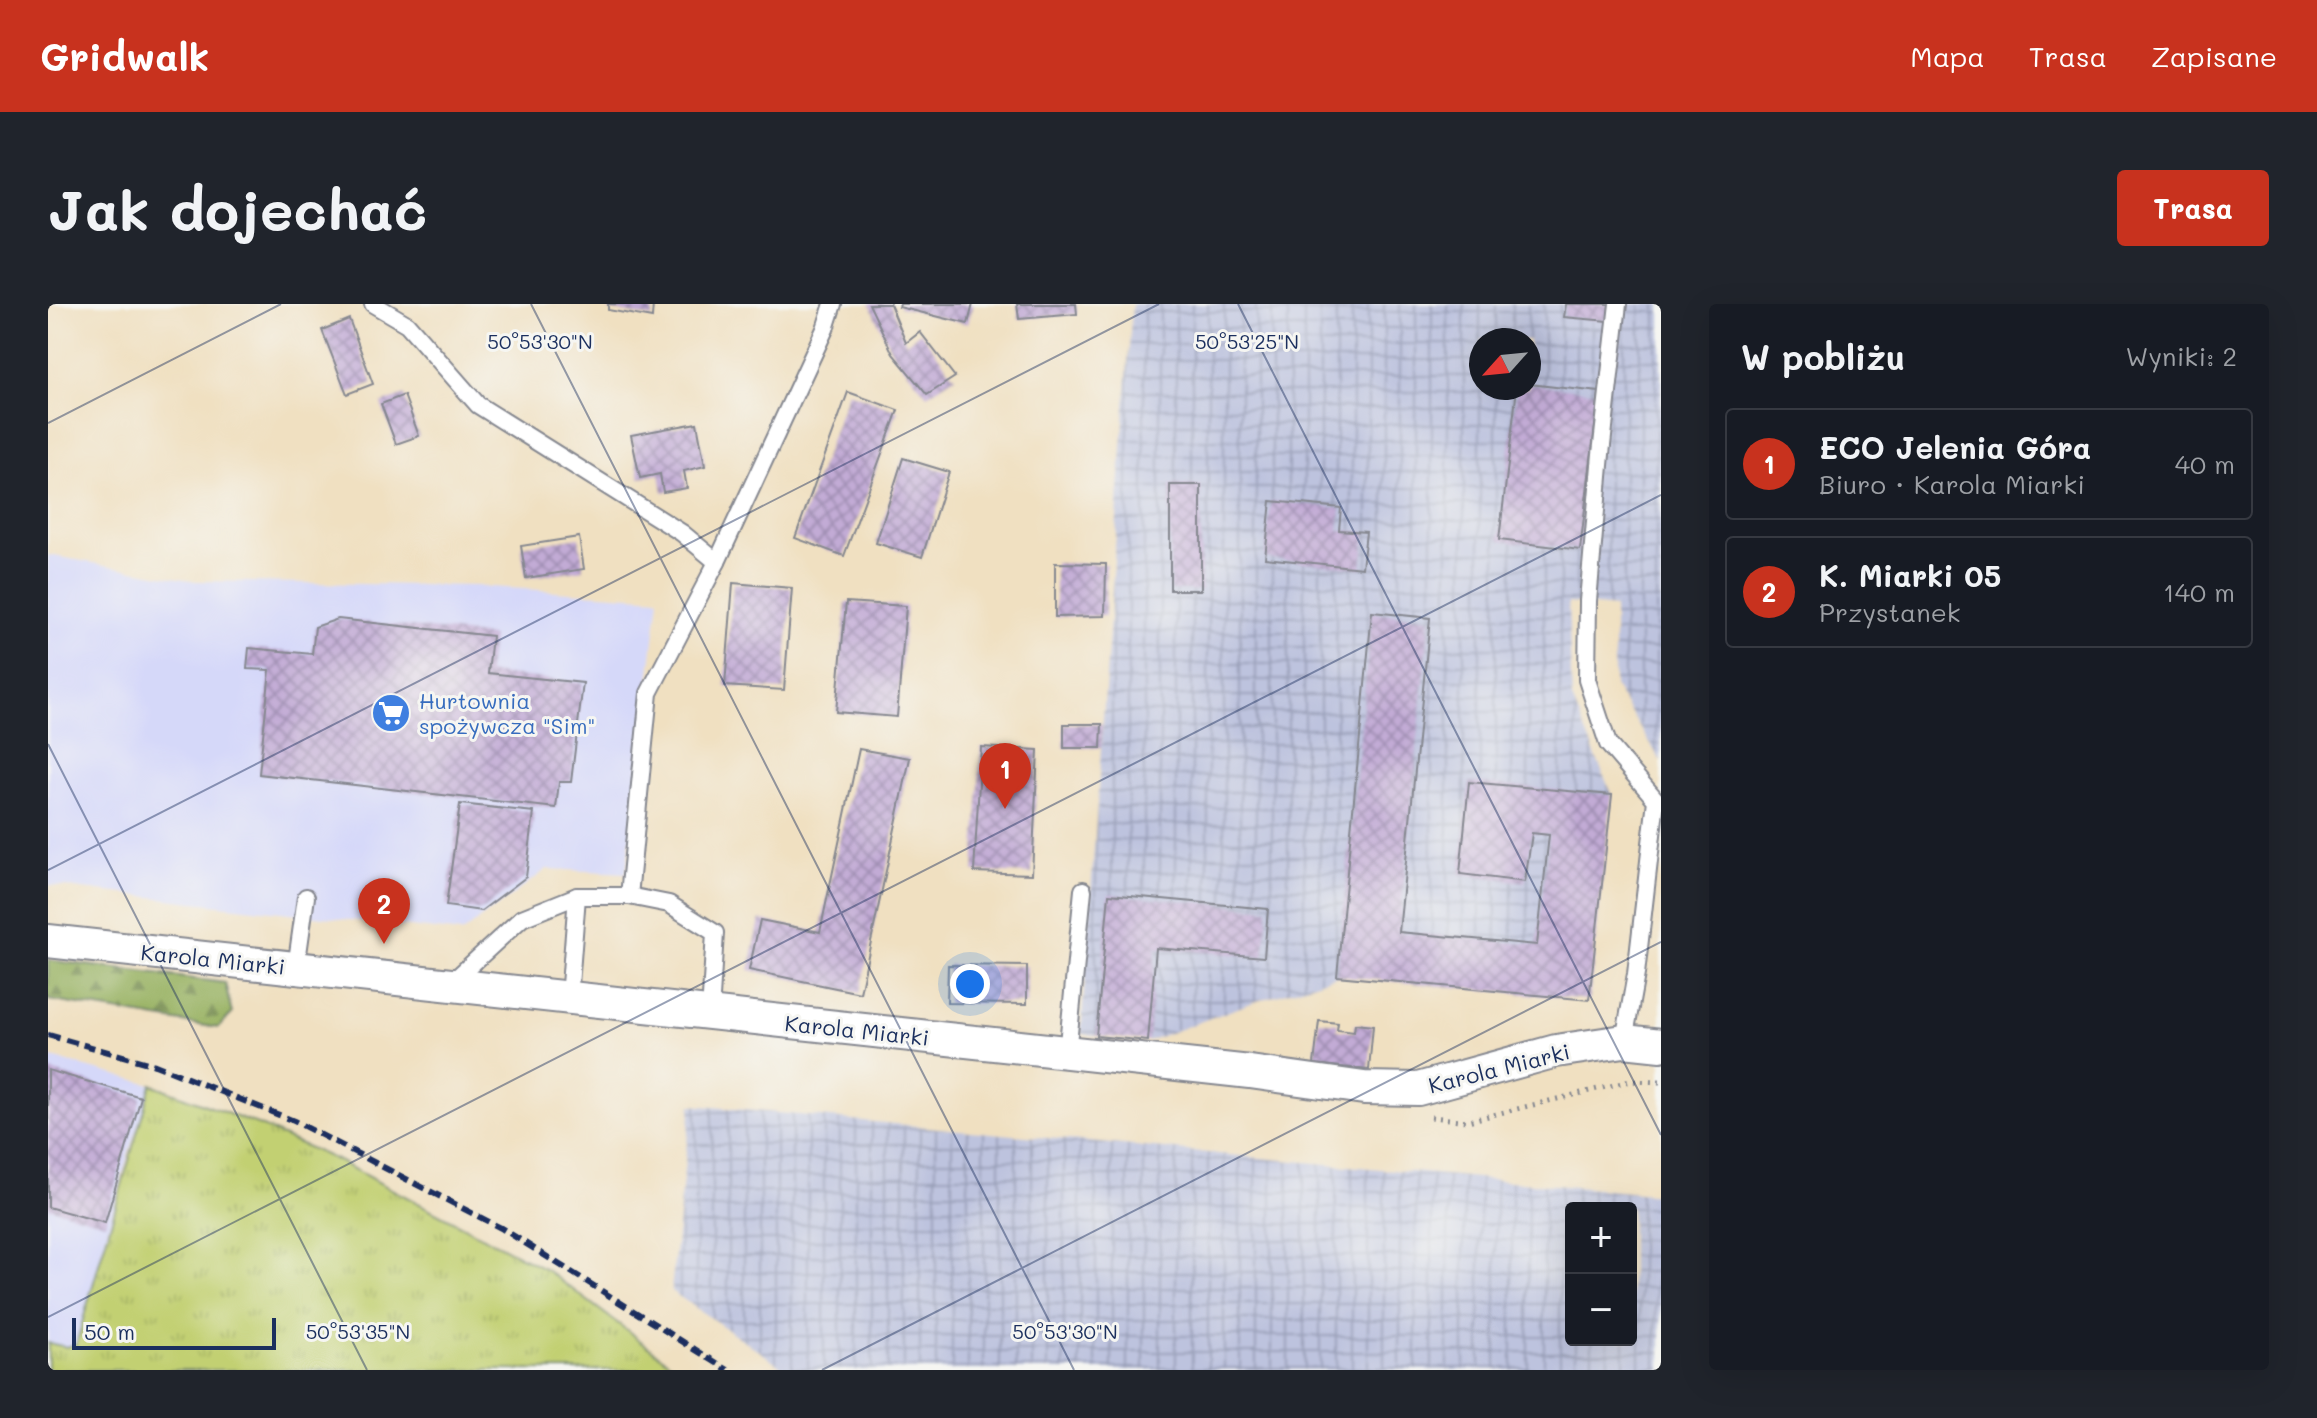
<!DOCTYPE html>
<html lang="pl">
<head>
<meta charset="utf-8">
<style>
  :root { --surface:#171b24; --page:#20242c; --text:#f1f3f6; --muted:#9ea1a6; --line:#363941; --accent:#c8321e }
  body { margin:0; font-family:Mali,sans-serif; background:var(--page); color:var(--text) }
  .controls { position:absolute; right:24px; bottom:24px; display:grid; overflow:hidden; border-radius:8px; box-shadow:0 8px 32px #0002 }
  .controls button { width:72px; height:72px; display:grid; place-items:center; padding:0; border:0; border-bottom:2px solid var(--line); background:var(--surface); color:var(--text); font:40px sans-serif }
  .compass { position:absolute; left:1421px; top:24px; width:72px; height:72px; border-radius:50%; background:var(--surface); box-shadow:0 8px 32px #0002; rotate:243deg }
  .scale { position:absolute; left:24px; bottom:20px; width:204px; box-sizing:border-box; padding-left:8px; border:4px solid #1b2f5e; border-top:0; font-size:22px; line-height:28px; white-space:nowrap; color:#1b2f5e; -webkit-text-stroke:6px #f6f6f2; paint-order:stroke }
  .you { position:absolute; left:922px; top:680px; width:28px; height:28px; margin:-20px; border:6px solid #fff; border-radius:50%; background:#1a73e8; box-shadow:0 0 0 12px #1a73e833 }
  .badge { display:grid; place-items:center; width:52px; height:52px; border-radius:50%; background:var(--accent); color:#fff; font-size:26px; font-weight:700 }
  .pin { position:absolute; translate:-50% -66px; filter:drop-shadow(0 2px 4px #0008) }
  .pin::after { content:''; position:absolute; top:42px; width:28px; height:24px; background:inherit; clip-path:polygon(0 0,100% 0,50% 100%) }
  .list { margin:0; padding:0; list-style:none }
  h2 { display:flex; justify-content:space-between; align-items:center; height:104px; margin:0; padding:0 32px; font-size:34px }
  h2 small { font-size:26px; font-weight:400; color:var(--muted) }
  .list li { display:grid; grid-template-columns:52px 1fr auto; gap:24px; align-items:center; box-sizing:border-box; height:112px; margin:0 16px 16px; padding:0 16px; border:2px solid var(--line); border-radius:8px }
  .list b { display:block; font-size:30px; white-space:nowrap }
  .list p { margin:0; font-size:26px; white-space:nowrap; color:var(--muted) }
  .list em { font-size:26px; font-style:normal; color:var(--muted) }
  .map { position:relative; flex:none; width:1613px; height:1066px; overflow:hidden; border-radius:8px }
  header { display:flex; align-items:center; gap:48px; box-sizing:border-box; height:112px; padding:0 40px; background:var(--accent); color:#fff }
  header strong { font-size:38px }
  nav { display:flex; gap:44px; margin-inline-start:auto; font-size:28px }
  .intro { display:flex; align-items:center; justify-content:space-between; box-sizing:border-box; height:192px; padding:0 48px }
  h1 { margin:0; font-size:56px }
  .button { padding:20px 36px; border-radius:8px; background:var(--accent); color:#fff; font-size:28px; font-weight:700 }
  main { display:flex; gap:48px; padding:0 48px }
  aside { flex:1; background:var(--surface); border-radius:8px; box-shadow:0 8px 32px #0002 }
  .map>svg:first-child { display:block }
  .built { fill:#d5d8f9 }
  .industrial { fill:url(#industrial-grid); fill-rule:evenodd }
  .grass { fill:url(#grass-tufts); stroke:#6e8068; stroke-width:2 }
  .forest { fill:url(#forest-firs); stroke:#5a7061; stroke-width:2 }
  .building { fill:url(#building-cross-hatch) }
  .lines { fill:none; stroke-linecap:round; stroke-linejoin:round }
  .service-casing { stroke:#868890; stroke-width:20 }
  .minor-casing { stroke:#868890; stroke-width:36 }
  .path { stroke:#868890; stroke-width:5; stroke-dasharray:2 6; stroke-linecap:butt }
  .service { stroke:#fff; stroke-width:16 }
  .minor { stroke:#fff; stroke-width:32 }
  .rail { stroke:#1b2f5e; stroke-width:6; stroke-dasharray:12 6; stroke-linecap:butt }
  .ticks { fill:none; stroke:#1b2f5e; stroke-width:2; stroke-opacity:0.45 }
  .labels { text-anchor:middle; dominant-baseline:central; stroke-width:6; stroke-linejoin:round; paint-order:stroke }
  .shop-label { font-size:22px; fill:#366cbe; stroke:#f6f6f2; text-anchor:start }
  .street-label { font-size:22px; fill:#1b2f5e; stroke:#f6f6f2 }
  .ticks-label { font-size:20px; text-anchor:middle; fill:#1b2f5e; stroke:#f6f6f2; stroke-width:6; stroke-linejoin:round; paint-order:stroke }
</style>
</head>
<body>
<header>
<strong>Gridwalk</strong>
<nav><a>Mapa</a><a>Trasa</a><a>Zapisane</a></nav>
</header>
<div class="intro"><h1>Jak dojechać</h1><a class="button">Trasa</a></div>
<main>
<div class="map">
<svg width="1613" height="1066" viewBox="0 0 1613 1066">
  <defs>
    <pattern id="industrial-grid" width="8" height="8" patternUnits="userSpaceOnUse" patternTransform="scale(2)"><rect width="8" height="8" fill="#bdc3de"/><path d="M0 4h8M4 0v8" fill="none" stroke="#999fb7"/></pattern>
    <pattern id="grass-tufts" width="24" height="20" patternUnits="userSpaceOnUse" patternTransform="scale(2)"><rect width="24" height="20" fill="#c2d072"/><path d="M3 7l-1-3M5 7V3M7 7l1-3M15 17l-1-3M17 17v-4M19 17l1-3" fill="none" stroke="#a6b365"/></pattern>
    <pattern id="forest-firs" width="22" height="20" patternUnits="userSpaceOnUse" patternTransform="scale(2)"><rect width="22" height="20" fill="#99b264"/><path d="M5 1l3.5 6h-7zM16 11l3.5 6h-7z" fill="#7c9156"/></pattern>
    <pattern id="building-cross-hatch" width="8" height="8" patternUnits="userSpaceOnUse" patternTransform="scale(2)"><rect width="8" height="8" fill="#c2abd5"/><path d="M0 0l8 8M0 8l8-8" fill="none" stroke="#9d8cb0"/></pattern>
  </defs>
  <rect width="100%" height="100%" fill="#f6f6f2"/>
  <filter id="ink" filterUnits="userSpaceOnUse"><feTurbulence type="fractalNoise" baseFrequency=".0125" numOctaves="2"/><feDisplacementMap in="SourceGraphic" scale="16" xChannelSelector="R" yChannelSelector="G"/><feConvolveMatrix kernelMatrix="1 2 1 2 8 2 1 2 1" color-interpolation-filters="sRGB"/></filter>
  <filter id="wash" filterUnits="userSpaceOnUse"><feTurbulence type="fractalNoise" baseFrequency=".006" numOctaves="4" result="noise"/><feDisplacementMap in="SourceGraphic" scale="32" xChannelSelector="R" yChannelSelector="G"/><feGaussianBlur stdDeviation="1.8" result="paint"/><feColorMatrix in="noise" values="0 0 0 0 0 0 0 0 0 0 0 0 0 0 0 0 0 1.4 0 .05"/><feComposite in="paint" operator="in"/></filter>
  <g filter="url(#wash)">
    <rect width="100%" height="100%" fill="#f0e0c1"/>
    <g class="built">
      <path d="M0,251L147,277L429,282L611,294L578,569L499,565L414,629L0,581Z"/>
      <path d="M0,753L103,780L81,848L28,1040L19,1043L0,1039Z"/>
    </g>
    <g class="industrial">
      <path d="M1084,0H1613V457L1566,382V304L1520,299L1524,395L1564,491L1541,696L1289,672L1206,698L1100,737L1033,730ZM1433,36H1481V84H1433Z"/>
      <path d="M643,801L1613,891V1066H739L623,987ZM1583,904V1036H1523V904Z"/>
    </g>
    <path class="grass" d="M103,780L212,822L288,856L500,967L632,1066H0V1039L19,1043L28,1040Z"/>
    <path class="forest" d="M0,656L177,679L184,710L170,724L0,696Z"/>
    <g id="blocks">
      <g class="building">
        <path d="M560,0H605L604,14L560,6Z"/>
        <path d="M821,0H842L858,39L872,28L907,73L879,91L845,50Z"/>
        <path d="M852,0H925L920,20L851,3Z"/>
        <path d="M969,0H1028L1029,10L971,15Z"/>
        <path d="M1518,0H1561L1560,17L1516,13Z"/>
        <path d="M301,15L325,80L299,90L274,26Z"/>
        <path d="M1481,80L1551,88L1532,246L1451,236L1469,84H1481Z"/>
        <path d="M800,88L850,106L796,252L747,234Z"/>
        <path d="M356,91L371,132L348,140L333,100Z"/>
        <path d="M649,119L657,162L636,167L639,184L615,188L612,170L592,174L583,131Z"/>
        <path d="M855,154L901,168L874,253L828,239Z"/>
        <rect x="1122" y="181" width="31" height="105"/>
        <path d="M1223,197L1293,204L1291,226L1318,228L1314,264L1217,254Z"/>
        <path d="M531,233L536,265L478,274L473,242Z"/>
        <path d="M1007,259L1058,260L1057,312L1007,313Z"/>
        <path d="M685,279L744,284L736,386L677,382Z"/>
        <path d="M798,298L858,302L849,413L788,408Z"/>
        <path d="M1324,308L1382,314L1351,628L1489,641L1501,531L1484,529L1477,578L1412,570L1421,478L1564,491L1541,696L1289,672Z"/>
        <path d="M290,315L444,332L440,369L535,379L523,478H511L508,504L211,470L222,366L199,365L201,344L264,350L267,323Z"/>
        <path d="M1016,420H1054L1053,444H1016Z"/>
        <path d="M933,443L990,446L984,570L926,568Z"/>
        <path d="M811,445L862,454L812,689L701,666L712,616L772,628Z"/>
        <path d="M412,500L486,508L478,573L433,607L398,602Z"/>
        <path d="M1061,590L1220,605L1216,653L1108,644L1100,737L1048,732Z"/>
        <path d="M900,661L979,662V700L899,699Z"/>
        <path d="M1271,717L1290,719L1289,726L1306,728L1307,720L1325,722L1321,766L1266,760Z"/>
        <path d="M0,766L93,793L57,919L0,903Z"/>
      </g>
    </g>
  </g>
  <g filter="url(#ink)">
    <use href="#blocks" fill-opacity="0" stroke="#868890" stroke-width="2"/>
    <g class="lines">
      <defs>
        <g id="service">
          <path d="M325,0L359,20L430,101L634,229L669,258"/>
          <path d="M1570,0L1553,150L1540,297L1539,376L1560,440L1608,496L1588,670L1576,737"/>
          <path d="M529,592H581L621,600L667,629L662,709"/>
          <path d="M581,592L601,389L669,258L777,25L785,0"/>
          <path d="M248,664L258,593"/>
          <path d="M403,679L474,614L529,592L521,694"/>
          <path d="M1019,750L1035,586"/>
        </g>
        <path id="minor" d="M0,637L1202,768L1316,784L1370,785L1508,747L1576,737L1613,741"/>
      </defs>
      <use href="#service" class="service-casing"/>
      <use href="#minor" class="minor-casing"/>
      <path class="path" d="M1383,813L1420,817L1582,777L1613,778"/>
      <use href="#service" class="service"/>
      <use href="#minor" class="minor"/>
      <path class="rail" d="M0,731L107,761L246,817L453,924L680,1066"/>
    </g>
  </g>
  <path class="ticks" d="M483,0L1026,1066M1190,0L1613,831M0,119L233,0M0,440L319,1066M0,566L1111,0M0,1013L1613,191M774,1066L1613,638"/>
  <defs>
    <symbol id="supermarket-disc" viewBox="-11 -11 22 22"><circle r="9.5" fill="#3f7fe0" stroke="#f6f6f2"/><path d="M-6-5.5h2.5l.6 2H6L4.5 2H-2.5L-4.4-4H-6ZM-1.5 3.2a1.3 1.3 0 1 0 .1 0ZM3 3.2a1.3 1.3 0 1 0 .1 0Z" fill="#fff"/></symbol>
  </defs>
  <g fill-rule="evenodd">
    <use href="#supermarket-disc" x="321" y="387" width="44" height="44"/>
  </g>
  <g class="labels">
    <g class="shop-label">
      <text x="371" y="396">Hurtownia<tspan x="371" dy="25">spożywcza "Sim"</tspan></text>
    </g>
    <g class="street-label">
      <text transform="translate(165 655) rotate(6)">Karola Miarki</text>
      <text transform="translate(809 726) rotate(6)">Karola Miarki</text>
      <text transform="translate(1451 764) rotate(-14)">Karola Miarki</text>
    </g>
  </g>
  <g class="ticks-label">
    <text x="492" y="45">50°53'30"N</text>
    <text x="1199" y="45">50°53'25"N</text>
    <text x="310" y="1035">50°53'35"N</text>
    <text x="1017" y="1035">50°53'30"N</text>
  </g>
</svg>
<div class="controls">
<button>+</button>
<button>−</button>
</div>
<svg class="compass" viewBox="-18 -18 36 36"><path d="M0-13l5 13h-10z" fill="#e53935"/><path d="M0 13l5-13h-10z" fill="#9ea1a6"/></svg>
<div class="scale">50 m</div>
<div class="you"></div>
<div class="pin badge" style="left:957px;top:505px">1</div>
<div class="pin badge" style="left:336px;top:640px">2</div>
</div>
<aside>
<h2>W pobliżu<small>Wyniki: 2</small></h2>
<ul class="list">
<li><span class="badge">1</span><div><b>ECO Jelenia Góra</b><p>Biuro · Karola Miarki</p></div><em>40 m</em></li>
<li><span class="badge">2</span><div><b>K. Miarki 05</b><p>Przystanek</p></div><em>140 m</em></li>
</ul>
</aside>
</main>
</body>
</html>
